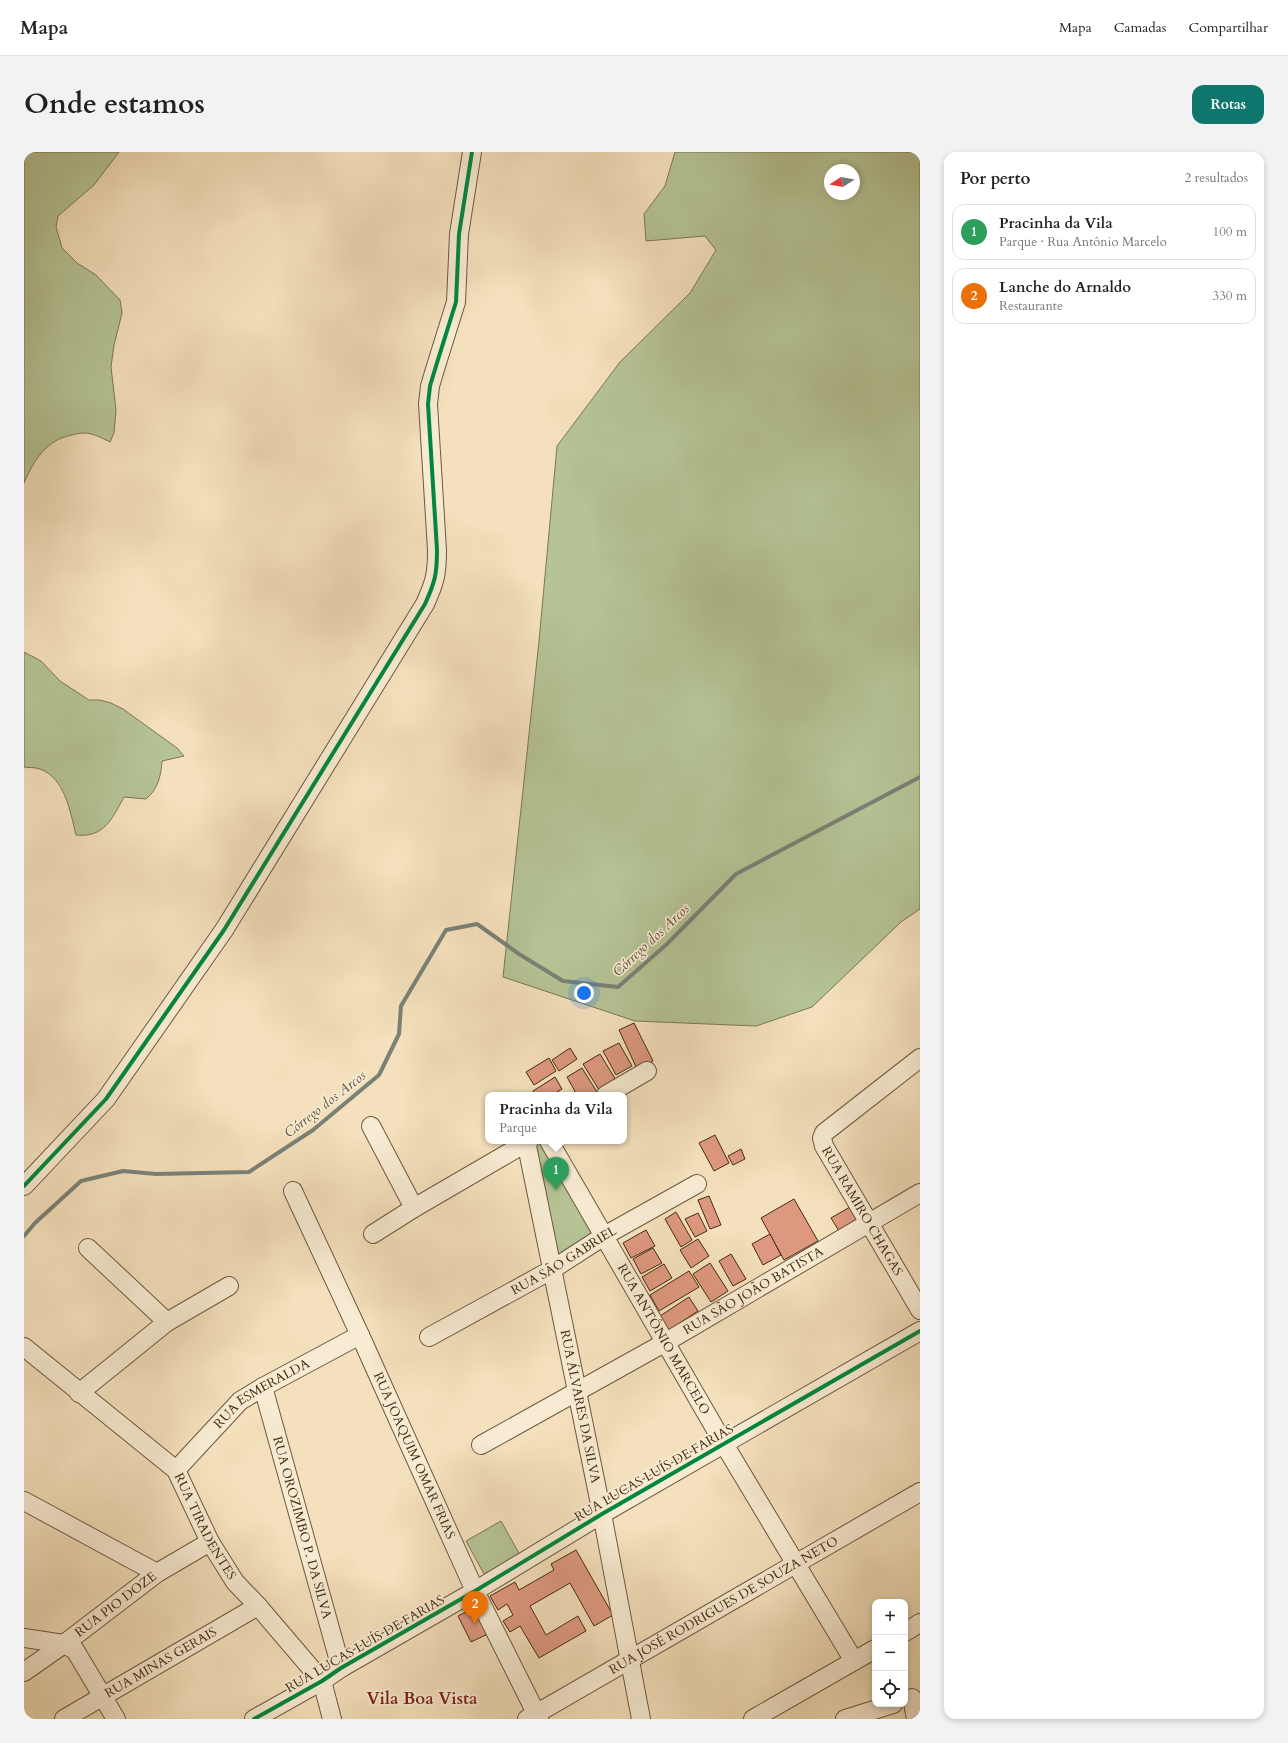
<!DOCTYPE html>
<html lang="pt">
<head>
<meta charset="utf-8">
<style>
  :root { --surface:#fff; --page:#f2f2f2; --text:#222; --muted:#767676; --line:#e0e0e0; --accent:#0f766e }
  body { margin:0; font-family:Cardo,serif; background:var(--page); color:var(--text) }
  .controls { position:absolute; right:12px; bottom:12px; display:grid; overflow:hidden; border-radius:8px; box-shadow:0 2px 6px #0003 }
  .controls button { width:36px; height:36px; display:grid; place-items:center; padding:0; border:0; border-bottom:1px solid var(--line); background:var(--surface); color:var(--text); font:20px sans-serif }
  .compass { position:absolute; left:800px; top:12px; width:36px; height:36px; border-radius:50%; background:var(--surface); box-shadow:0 2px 6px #0003; rotate:259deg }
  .you { position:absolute; left:560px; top:841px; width:14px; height:14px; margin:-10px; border:3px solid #fff; border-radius:50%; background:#1a73e8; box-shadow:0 0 0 6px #1a73e833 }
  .badge { display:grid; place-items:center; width:26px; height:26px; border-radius:50%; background:var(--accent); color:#fff; font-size:13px; font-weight:700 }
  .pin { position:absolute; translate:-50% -33px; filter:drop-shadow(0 1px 2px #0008) }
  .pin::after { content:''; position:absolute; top:21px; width:14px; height:12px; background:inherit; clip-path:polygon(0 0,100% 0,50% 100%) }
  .popup { position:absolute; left:461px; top:940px; width:142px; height:52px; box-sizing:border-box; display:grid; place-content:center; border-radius:8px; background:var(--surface); filter:drop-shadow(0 1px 3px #0005); font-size:13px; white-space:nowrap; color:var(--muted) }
  .popup b { font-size:15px; color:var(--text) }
  .popup::after { content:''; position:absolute; left:50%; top:100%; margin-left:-8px; border:8px solid transparent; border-top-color:var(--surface) }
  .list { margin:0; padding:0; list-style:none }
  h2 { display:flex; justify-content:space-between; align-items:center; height:52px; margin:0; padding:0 16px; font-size:17px }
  h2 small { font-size:13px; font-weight:400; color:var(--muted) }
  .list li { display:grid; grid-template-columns:26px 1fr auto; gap:12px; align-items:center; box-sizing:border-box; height:56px; margin:0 8px 8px; padding:0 8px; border:1px solid var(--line); border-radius:12px }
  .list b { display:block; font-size:15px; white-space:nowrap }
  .list p { margin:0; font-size:13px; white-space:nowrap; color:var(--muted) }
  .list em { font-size:13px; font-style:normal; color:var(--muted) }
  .icon { flex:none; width:22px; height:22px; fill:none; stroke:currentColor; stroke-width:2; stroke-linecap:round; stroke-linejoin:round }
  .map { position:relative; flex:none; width:896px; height:1567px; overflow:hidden; border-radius:12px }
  header { display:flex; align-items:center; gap:24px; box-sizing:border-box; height:56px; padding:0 20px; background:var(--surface); border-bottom:1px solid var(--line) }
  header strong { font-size:19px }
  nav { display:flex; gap:22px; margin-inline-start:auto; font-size:14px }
  .intro { display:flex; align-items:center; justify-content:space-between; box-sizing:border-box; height:96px; padding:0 24px }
  h1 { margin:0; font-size:28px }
  .button { padding:10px 18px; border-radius:12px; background:var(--accent); color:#fff; font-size:14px; font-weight:700 }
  main { display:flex; gap:24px; padding:0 24px }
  aside { flex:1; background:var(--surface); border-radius:12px; box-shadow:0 2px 6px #0003 }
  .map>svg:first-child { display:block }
  .green { fill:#b5c395; stroke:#7c7753; fill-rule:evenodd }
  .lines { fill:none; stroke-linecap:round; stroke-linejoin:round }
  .stream { stroke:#7a8176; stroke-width:4 }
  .building { fill:#de987f; stroke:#422b11 }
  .minor-casing { stroke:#6e583c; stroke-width:20 }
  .minor { stroke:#f8ebd3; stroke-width:18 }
  .cycleway-casing { stroke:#f8ebd3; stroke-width:6 }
  .cycleway { stroke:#00873e; stroke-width:4 }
  .labels { text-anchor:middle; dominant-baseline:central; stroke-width:3.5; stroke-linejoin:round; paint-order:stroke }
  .street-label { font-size:13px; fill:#422b11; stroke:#f8ebd3 }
  .water-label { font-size:14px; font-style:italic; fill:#594f3b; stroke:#f8ebd3 }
  .district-label { font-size:17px; font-weight:bold; fill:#7a1f14; stroke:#f8ebd3 }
</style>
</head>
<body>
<header>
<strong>Mapa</strong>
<nav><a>Mapa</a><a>Camadas</a><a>Compartilhar</a></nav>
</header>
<div class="intro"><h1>Onde estamos</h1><a class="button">Rotas</a></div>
<main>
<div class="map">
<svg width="896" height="1567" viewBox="0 0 896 1567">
  <rect width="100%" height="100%" fill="#f4e0bc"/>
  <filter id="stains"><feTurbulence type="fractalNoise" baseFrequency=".005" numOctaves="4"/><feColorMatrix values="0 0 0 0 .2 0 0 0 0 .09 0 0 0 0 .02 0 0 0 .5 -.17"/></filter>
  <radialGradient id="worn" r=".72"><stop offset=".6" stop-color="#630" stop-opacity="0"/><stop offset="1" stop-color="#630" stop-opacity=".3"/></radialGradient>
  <g class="green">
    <path d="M0,0H95L70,33L34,64L32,75L38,96L53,111L72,123L96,148L98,161L90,193L87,215L92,258L90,281L86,290C78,286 69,281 60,281C56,281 51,282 48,283C22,288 10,308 0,331Z"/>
    <path d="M651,0H896V757L877,770L788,855L732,874L611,869L479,825L515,489L533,294L596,210L666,141L692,98L681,84L622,89L620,62L641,34ZM806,18H830V42H806Z"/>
    <path d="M0,500L17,509L36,529L65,548H76L87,551L99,557L153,596L160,604L138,609C137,624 134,637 122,647L100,645C88,667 80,686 52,683C46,659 41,626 16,617C11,615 5,616 0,615Z"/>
    <path d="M516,989H520L573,1083L531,1106L507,993Z"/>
    <path d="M477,1369L496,1403L460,1422L442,1389Z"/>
  </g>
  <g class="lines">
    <path class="stream" d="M0,1084L11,1071L57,1029L99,1019L132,1022L225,1020L289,978L355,923L375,882L377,854L422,778L453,772L495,802L539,829L594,835L643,792L712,722L896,625"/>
  </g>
  <g class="building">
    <path d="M610,871L629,909L613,917L595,878Z"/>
    <path d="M595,891L608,914L592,923L579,899Z"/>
    <path d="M546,896L553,907L535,919L528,908Z"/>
    <path d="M576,902L592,928L575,938L559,912Z"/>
    <path d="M525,906L532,919L510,933L502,920Z"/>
    <path d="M558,916L573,940L568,943H553L543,925Z"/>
    <path d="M531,925L538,937L528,943H511L509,939Z"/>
    <path d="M691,983L705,1011L690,1019L675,991Z"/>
    <path d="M717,997L721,1007L709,1013L704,1004Z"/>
    <path d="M685,1044L697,1073L686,1077L674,1048Z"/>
    <path d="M770,1047L794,1089L760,1108L737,1066Z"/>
    <path d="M826,1055L833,1069L815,1079L807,1066Z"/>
    <path d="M652,1060L668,1088L657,1095L641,1067Z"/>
    <path d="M674,1061L683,1079L671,1085L661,1067Z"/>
    <path d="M622,1078L631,1094L607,1106L599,1091Z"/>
    <path d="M746,1082L757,1103L739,1113L728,1092Z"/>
    <path d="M674,1087L685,1104L667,1116L656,1098Z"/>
    <path d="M629,1096L638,1111L617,1122L609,1107Z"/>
    <path d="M707,1102L722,1127L709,1134L695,1109Z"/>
    <path d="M686,1111L704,1139L687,1150L669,1122Z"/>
    <path d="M640,1112L648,1126L626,1139L618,1125Z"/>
    <path d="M665,1119L675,1135L635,1159L626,1143Z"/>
    <path d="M665,1145L674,1159L645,1178L636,1164Z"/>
    <path d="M552,1398L589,1463L570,1474L546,1431L506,1454L522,1483L554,1464L562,1479L515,1506L496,1474L486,1480L479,1469L489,1463L483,1452L474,1458L466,1444L491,1430L495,1438L530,1418L527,1412Z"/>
    <path d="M455,1453L468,1480L447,1490L434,1464Z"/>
  </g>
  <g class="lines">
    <defs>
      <g id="minor">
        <path id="s1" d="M896,906L800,981L798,986L800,994L896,1158"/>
        <path d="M582,943L623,919"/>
        <path d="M347,974L390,1056"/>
        <path id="s2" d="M502,989L578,1362L617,1567"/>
        <path id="s3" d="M525,989L700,1292L830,1509"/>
        <path d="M0,1034L82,947L200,778L401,452C411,430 413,422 413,398L404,252L406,234L412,214L432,150L435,82L448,0"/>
        <path id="s4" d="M269,1039L336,1183L451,1439L515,1567"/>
        <path d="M349,1082L390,1056L505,989"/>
        <path d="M64,1096L143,1170"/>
        <path id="s5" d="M405,1185L529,1117L580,1084L673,1032"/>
        <path id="s6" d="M0,1195L152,1318L186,1390L211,1430L234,1454L298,1529L308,1567"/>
        <path id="s7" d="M239,1235L317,1516"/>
        <path d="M55,1241L143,1170L205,1134"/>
        <path id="s8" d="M457,1293L642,1190L896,1041"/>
        <path id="s9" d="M152,1318L216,1249L239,1235L336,1183"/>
        <path d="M0,1349L133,1421"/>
        <path d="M881,1480L896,1471"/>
        <path d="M0,1486L40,1492L51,1498L92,1567"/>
        <path id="s10" d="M0,1520L40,1492L133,1421L186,1390"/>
        <path d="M888,1546L892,1567"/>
        <path id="s11" d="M40,1567L234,1454"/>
        <path d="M230,1567L298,1529L317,1516L451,1439L578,1362L896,1179"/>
        <path id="s12" d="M503,1567L896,1340"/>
        <path d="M729,1567L851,1497"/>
        <path d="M821,1567L869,1552"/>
      </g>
    </defs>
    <use href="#minor" class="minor-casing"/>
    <use href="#minor" class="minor"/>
    <defs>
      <g id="cycleway">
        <path d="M0,1034L82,947L200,778L401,452C411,430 413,422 413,398L404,252L406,234L412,214L432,150L435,82L448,0"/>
        <path d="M230,1567L298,1529L317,1516L451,1439L578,1362L896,1179"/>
      </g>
    </defs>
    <use href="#cycleway" class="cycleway-casing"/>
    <use href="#cycleway" class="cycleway"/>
  </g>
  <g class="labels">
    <g class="street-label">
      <text stroke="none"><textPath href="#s1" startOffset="211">RUA RAMIRO CHAGAS</textPath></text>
      <text stroke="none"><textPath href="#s5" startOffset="155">RUA SÃO GABRIEL</textPath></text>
      <text stroke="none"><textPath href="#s8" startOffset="313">RUA SÃO JOÃO BATISTA</textPath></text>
      <text stroke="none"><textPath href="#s3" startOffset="229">RUA ANTÔNIO MARCELO</textPath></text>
      <text stroke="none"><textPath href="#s9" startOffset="116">RUA ESMERALDA</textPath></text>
      <text stroke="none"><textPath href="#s2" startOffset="271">RUA ÁLVARES DA SILVA</textPath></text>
      <text stroke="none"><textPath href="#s4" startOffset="291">RUA JOAQUIM OMAR FRIAS</textPath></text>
      <text transform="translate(630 1321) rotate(-30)">RUA LUCAS LUÍS DE FARIAS</text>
      <text stroke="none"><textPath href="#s6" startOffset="259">RUA TIRADENTES</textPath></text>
      <text stroke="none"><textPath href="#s7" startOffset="146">RUA OROZIMBO P. DA SILVA</textPath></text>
      <text stroke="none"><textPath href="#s10" startOffset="114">RUA PIO DOZE</textPath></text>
      <text stroke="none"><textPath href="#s12" startOffset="227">RUA JOSÉ RODRIGUES DE SOUZA NETO</textPath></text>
      <text transform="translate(341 1492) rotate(-30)">RUA LUCAS LUÍS DE FARIAS</text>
      <text stroke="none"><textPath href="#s11" startOffset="112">RUA MINAS GERAIS</textPath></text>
    </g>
    <g class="water-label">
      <text transform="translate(627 788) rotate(-43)">Córrego dos Arcos</text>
      <text transform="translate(301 952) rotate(-38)">Córrego dos Arcos</text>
    </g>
    <g class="district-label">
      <text x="398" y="1546">Vila Boa Vista</text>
    </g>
  </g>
  <rect width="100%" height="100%" filter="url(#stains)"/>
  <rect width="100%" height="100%" fill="url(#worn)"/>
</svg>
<div class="controls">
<button>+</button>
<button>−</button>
<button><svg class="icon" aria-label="locate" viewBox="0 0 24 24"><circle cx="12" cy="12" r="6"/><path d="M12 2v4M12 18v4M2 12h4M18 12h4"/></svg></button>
</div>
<svg class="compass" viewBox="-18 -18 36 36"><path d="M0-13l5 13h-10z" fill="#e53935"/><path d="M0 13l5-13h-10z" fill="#767676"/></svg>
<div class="you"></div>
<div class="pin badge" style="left:532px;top:1038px;background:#2e9e5b">1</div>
<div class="popup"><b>Pracinha da Vila</b>Parque</div>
<div class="pin badge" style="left:451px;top:1472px;background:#e8710a">2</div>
</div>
<aside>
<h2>Por perto<small>2 resultados</small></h2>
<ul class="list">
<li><span class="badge" style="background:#2e9e5b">1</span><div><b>Pracinha da Vila</b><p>Parque · Rua Antônio Marcelo</p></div><em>100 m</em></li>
<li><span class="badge" style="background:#e8710a">2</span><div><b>Lanche do Arnaldo</b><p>Restaurante</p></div><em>330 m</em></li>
</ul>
</aside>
</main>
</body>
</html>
